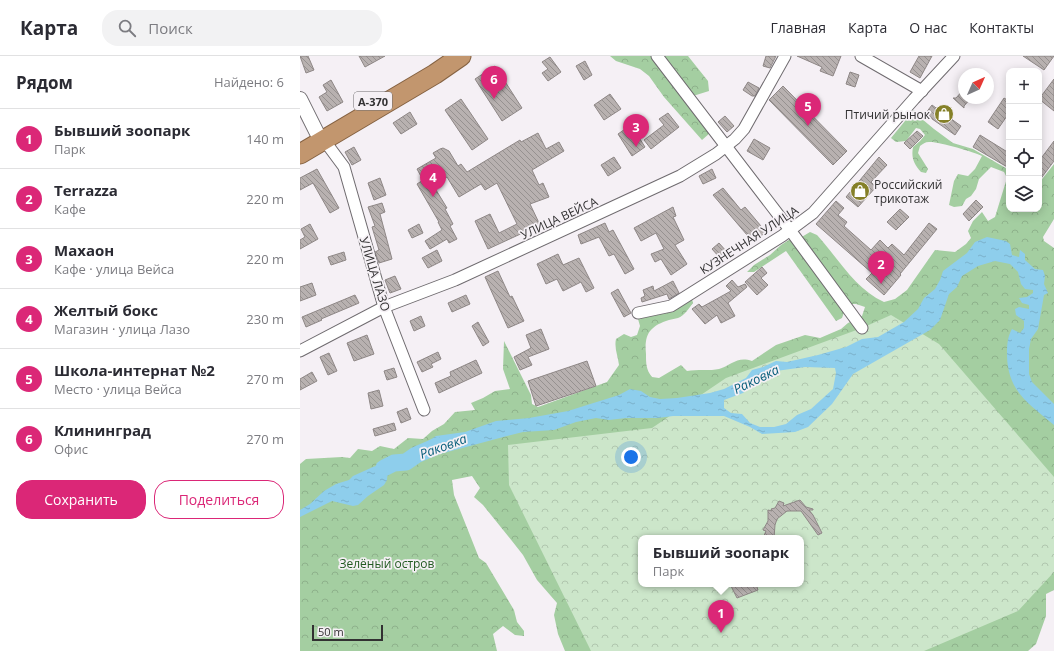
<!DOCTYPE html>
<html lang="ru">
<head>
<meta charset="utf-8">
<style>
  :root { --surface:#fff; --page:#f2f2f3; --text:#2b2b33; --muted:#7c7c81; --line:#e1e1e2; --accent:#db2777 }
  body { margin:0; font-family:"Open Sans",sans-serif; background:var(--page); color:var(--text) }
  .controls { position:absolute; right:12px; top:12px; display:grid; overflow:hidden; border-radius:8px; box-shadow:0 2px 10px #0003 }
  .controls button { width:36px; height:36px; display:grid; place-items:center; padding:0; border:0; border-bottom:1px solid var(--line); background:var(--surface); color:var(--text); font:20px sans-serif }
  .compass { position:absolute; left:658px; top:12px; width:36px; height:36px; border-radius:50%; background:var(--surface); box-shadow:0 2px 10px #0003; rotate:45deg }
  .scale { position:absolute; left:12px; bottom:10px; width:71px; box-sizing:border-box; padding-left:4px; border:2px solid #323132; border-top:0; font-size:11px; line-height:14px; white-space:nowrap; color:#323132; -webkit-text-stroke:3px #f5f0f5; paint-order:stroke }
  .you { position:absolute; left:331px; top:401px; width:14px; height:14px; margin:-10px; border:3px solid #fff; border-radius:50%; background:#1a73e8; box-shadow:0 0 0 6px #1a73e833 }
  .badge { display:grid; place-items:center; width:26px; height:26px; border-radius:50%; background:var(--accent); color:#fff; font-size:13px; font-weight:700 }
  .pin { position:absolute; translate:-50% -33px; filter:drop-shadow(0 1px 2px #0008) }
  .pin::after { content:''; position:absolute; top:21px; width:14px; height:12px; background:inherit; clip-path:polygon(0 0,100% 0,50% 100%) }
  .popup { position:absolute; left:338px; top:479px; width:166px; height:52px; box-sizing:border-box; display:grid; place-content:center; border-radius:8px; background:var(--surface); filter:drop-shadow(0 1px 3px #0005); font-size:13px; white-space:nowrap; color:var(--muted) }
  .popup b { font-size:15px; color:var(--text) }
  .popup::after { content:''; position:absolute; left:50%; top:100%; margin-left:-8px; border:8px solid transparent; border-top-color:var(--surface) }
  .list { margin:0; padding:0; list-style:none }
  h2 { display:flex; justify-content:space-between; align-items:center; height:52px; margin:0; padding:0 16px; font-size:17px }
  h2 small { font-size:13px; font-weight:400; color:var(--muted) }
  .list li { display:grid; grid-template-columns:26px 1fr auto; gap:12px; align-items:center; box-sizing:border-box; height:60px; padding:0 16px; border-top:1px solid var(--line) }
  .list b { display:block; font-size:15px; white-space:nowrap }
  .list p { margin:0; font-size:13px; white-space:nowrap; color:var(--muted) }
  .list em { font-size:13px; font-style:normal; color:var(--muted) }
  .actions { display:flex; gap:8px; padding:12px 16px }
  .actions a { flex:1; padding:9px 0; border:1px solid var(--accent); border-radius:16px; text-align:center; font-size:14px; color:var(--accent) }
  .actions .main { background:var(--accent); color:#fff }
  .icon { flex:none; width:22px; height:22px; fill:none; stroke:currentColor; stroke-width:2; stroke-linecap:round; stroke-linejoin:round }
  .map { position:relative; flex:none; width:754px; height:595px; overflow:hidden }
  header { display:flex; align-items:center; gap:24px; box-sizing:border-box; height:56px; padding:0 20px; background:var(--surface); border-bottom:1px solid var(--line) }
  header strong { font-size:19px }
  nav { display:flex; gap:22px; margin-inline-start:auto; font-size:14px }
  .search { width:280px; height:36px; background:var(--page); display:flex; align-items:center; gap:10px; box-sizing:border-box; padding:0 14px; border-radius:16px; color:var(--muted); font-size:15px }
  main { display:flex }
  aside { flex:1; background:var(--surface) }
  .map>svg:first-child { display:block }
  .forest { fill:url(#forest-crowns); fill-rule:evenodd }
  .park { fill:url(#park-crowns); fill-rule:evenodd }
  .water { fill:url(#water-ripples); fill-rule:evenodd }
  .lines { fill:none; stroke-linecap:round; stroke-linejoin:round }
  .river { stroke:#8eceec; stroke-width:17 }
  .building { fill:url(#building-back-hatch); stroke:#8e8786 }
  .minor-casing { stroke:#6f6b6f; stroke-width:13 }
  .tertiary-casing { stroke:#6f6b6f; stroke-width:16 }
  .trunk-casing { stroke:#856242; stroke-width:21 }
  .minor { stroke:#fff; stroke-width:11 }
  .tertiary { stroke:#fff; stroke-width:14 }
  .trunk { stroke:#c2966e; stroke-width:19 }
  .labels { text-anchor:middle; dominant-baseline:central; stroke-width:3.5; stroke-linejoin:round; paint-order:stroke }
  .shield { fill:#f5f0f5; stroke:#6c6a6c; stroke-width:1 }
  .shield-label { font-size:11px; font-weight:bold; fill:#323132 }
  .poi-label { font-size:12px; fill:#323132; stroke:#f5f0f5; text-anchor:end }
  .street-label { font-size:12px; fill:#323132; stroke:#f5f0f5 }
  .park-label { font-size:12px; fill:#225a21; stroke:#f5f0f5 }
  .water-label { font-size:13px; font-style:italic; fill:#075e7b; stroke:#f5f0f5 }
</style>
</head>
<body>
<header>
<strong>Карта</strong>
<div class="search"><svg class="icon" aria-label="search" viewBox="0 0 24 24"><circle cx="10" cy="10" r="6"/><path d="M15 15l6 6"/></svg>Поиск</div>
<nav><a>Главная</a><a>Карта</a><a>О нас</a><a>Контакты</a></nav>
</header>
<main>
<aside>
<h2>Рядом<small>Найдено: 6</small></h2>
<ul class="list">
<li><span class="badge">1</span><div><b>Бывший зоопарк</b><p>Парк</p></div><em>140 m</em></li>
<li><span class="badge">2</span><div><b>Terrazza</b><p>Кафе</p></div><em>220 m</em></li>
<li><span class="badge">3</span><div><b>Махаон</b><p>Кафе · улица Вейса</p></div><em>220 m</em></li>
<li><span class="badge">4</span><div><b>Желтый бокс</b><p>Магазин · улица Лазо</p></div><em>230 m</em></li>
<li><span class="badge">5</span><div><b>Школа-интернат №2</b><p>Место · улица Вейса</p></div><em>270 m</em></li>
<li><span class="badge">6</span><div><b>Клининград</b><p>Офис</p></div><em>270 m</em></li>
</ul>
<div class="actions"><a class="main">Сохранить</a><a>Поделиться</a></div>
</aside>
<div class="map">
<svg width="754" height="595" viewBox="0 0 754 595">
  <defs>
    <pattern id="forest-crowns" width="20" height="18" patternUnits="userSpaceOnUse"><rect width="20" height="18" fill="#a4cea1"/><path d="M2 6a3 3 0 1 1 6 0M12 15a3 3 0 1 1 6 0" fill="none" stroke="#8eb18b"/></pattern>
    <pattern id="park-crowns" width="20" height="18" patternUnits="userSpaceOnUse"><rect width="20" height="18" fill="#cce6ca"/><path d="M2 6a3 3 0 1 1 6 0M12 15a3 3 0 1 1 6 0" fill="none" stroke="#b0c6ae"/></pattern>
    <pattern id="water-ripples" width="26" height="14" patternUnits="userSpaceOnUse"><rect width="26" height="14" fill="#8eceec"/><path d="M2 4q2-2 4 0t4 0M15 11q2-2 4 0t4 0" fill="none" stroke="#7bb1cb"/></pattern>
    <pattern id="building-back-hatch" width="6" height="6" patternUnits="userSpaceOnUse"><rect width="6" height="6" fill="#b8b1b0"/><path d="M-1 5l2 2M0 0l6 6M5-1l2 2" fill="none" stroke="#969190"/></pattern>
  </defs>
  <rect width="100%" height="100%" fill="#f5f0f5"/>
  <g class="forest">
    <path d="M310,0H388L408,25L409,35L393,40L415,69L420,73L422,77H410L402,84L364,41L349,20L340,13L316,5Z"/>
    <path d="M614,54L622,63L634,73L653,87L673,93L709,114V153H739V127L754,108V163L743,181L744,185L754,192V534L746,538V560L736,588L728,595H265L258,578L254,559L257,547L237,524L223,499L212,485L183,449L174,441L180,432L172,420L152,424L154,439L179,502L186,507L214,554L217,566L224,575V580L215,579L203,570L193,578L197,595H0V408L6,403L42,401L50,402L58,393L72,395L80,390L94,393L108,382L123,383L132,375L144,368L155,356L175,354L171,347L183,342L195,335L210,333L203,313L204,285L231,339L232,348L238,351L307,326L319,309C318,300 314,292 316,283L324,278L331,281L337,279L340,270L338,263L349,259L360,258L392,243L393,247C389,252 384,260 378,262C375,263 372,263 369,264C350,270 344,278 346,298C346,307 346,314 352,321L359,322L381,309L387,315C396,313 411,315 419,313C432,309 437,300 452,305L476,289L505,279L520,282L541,273L548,267L562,260L565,251L556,248H547L542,262L536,265L486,195L454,216H447L454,209L470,199L481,189L498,178L500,182L510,176L517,179C538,202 555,233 584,246L595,243L607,234L635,194L655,196L666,188L671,182L668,175L673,165L682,156L688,165L695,161L707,122L704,116L691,111L679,123L676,133L671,140L666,143L662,150L654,151L649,149L654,125L658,118L668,120L675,113L682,100C674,96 637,85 629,86C625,86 623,88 620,90L618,97L628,113L626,117L621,116C614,108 611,102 613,91L620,85L625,79L620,73L616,72L606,85L596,86L591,82ZM341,482H501V528H341Z"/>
  </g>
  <path class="park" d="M591,259L639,288L754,421V516L718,555L624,595H291L209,429L208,389L352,372L426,322L562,272ZM341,482H501V528H341Z"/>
  <g class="water">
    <path d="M687,181L706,185L710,188L712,199L719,201L720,194L725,198V204L735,213L743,214L745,220L744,228L748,237L744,239L738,273L731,283L729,293V318L732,326L754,348V369C729,348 708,336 707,300C707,290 707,282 712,273L720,277L724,272V265L716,259L715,253L719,251L729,253V249L722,247L719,242L727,241L733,237V234L725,233L721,228L718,216L710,208L695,205L678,210L662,220L657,231L649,238L640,264L630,274L553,318L532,348L508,371L495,376L462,378L450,371L424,360H373L358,362H326L309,364L296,362L276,366L254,374L223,376L207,380L140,398L128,397L116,399L117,395L127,386L136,380L165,376L196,365L229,362L268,355L319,339L330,333L341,335L350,341L360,343L377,342L410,337L424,333L446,322L452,314L463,311L476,305L487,306L518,299L546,291L562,283L578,281L604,266L618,253L624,242L635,233L640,224L643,215L667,197L675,186ZM505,311L535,312L536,317L533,333L511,353L497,359L486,368L474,371H460L450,367L442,358L431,357L424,352V344L443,337L452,329L476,315Z"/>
    <path d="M100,401L107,402L104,410H94L88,413L87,424L84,429L68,440L58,449L53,450L32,445L0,461V454L10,448L24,435L36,428L49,424L53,420L73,411Z"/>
  </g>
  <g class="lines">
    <path class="river" d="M84,412L94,407L106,406L116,399L137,390"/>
  </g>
  <g class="building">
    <path d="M0,0H8L14,14L6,17Z"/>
    <path d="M59,0H85L65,11Z"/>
    <path d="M466,0H476L470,12L463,10Z"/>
    <path d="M497,0H541L533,20L520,15L522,11Z"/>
    <path d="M619,0H632L620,22L610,16Z"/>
    <path d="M723,0H754L744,14Z"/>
    <path d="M250,1L261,16L248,25L242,17L248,13L242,6Z"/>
    <path d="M285,5L292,19L284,24L276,10Z"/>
    <path d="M195,10L222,52L202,65L175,23Z"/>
    <path d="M550,16L559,19L555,31L546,28Z"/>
    <path d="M754,23V55L739,43Z"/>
    <path d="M31,24L43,46L27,55L19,41L27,36L23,29Z"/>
    <path d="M448,26L459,32L455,40H452L443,34Z"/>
    <path d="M483,30L547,95L533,109L469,44Z"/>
    <path d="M664,33V42H671L664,50V52L653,42H656Z"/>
    <path d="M310,38L321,53L304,64L294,49Z"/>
    <path d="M704,42L709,45V57L698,73L688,66Z"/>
    <path d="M161,43L188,83L172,94L145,54Z"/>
    <path d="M632,49L661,70L655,79L625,58Z"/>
    <path d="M110,56L117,68L101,78L93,67Z"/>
    <path d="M368,57L379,71L351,93L344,84L364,69L359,63Z"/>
    <path d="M425,60L434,70L427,76L418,66Z"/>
    <path d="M331,69L345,91L332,100L318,78Z"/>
    <path d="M617,75L623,80L610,93L604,87Z"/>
    <path d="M238,77L246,93L259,86L264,95L232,114L239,129L243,127L249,141L230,148L240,169L188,193L175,165L190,158L199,177L217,168L197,127L185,134L181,128L159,141L147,121L133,129L147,152L145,153L153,168L150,170L157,183L149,187L147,183L130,193L125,185L142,174L138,166H139L117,128L123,124L117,113L136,102L133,97L140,93L143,92L149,95L158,110L161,108L167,116L220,84L221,86Z"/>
    <path d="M680,79L709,97V112L673,91Z"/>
    <path d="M454,83L470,92L463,104L447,95Z"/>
    <path d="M754,85V105L739,125V105Z"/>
    <path d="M54,91L61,104L52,109L45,96Z"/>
    <path d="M314,101L321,112L308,120L301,109Z"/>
    <path d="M579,101L587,109L571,126L576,131L558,151L546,141Z"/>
    <path d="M17,113L39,152L30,157L13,127L0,134V122Z"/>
    <path d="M412,113L416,122L403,128L399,120Z"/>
    <path d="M80,122L86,139L74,144L68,127Z"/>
    <path d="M423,132L441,154L445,151L466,176L453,186L413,139Z"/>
    <path d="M676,144L683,151L669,165L663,158Z"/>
    <path d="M536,145L544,152L538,159L547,166L544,170L571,194L580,184L588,192L592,188L604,199L629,167L637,173L600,218L601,219L584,239L566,223L572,217L516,168Z"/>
    <path d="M82,147L85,156L80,158L92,203L79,207L75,196L79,194L72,171L75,170L68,151Z"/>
    <path d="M373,151L376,160L373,161L384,184L375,189L387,208L371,219L361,203L355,206L351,198L364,193L356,177L341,185L334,172Z"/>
    <path d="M600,153L609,161L596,174L587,166Z"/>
    <path d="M305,167L309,176L313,174L334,213L325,218L314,198L309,200L299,181L281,188L278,179Z"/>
    <path d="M10,168L18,183L0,193V184L5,181L1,173Z"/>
    <path d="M119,168L123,177L112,182L108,174Z"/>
    <path d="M419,187L427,196L420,202L412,193Z"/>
    <path d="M137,194L142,205L128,212L122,202Z"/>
    <path d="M44,196L46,204L31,209L28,201Z"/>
    <path d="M258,198L263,209L279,202L294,232L286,236L281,226L263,235L257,223L246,228L237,208Z"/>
    <path d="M462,211L467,217L461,222L468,229L457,239L445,226Z"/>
    <path d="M198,215L210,241L212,240L224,265L208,272L185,221Z"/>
    <path d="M95,220L101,233L90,237L85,224Z"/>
    <path d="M432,224L438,231L445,228L447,231L428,247L435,260L421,267L417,259L405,268L392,253L399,248L402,251L431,235L426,230Z"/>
    <path d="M373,225L379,237L369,243L367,238L342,246L341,242L345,240L343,234L353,230L354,235Z"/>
    <path d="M12,227L16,239L0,245V231Z"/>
    <path d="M318,233L331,257L324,261L311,237Z"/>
    <path d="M55,239L59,247L21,263L22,264L6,271L2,261Z"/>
    <path d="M166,239L170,248L152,256L148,247Z"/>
    <path d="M121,260L125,270L114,275L110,265Z"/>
    <path d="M178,266L189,286L183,290L172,270Z"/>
    <path d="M241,273L249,293L228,301L232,309L220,314L214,301L231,292L226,279Z"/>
    <path d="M67,279L74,298L54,305L47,287Z"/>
    <path d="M138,296L141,303L131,308L133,311L122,316L117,306Z"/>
    <path d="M29,297L37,315L28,319L20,301Z"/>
    <path d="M176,304L182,317L139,337L135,327L151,320L150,316Z"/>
    <path d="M287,305L296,330L236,350L228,325Z"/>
    <path d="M94,312L97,321L87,324L84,315Z"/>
    <path d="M12,316L17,325L0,334V323Z"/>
    <path d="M79,334L83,350L71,353L68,337Z"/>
    <path d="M107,352L111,363L101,367L97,356Z"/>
    <path d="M94,367L96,374L75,380L73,373Z"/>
    <path d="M500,444L506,451L513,453V454H509L513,459L522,477L518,479L501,455H487L477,463L475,469L474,482H463L466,475L463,474L468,465V454L472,455L471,453L475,452L479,445L484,447L483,450Z"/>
    <path d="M436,528H456L458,534L437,542L431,530Z"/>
  </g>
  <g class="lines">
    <defs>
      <g id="minor">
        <path d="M357,0L490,174L562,272"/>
        <path d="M561,0L622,35"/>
        <path d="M24,84L44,111L84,251L124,354"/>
        <path d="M338,257L371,250L482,180L513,157L614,43L654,0"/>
        <path d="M0,295L84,251L155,224L380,120L416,98L435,83L444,73L485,0"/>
      </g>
      <path id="tertiary" d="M0,43L17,77"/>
      <path id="trunk" d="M0,98L135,18L161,0"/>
    </defs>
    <use href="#minor" class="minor-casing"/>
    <use href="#tertiary" class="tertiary-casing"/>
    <use href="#trunk" class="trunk-casing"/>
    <use href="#minor" class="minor"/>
    <use href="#tertiary" class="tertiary"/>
    <use href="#trunk" class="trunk"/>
  </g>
  <defs>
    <symbol id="shop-disc" viewBox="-11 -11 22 22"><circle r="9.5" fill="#858028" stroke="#f5f0f5"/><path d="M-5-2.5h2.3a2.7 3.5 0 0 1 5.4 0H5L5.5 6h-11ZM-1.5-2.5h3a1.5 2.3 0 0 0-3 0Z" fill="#fff"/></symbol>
  </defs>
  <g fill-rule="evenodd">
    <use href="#shop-disc" x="633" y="47" width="22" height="22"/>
    <use href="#shop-disc" x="549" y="124" width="22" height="22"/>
  </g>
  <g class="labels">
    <rect class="shield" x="54" y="36" width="38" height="18" rx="3"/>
    <g class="shield-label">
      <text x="73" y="45">А-370</text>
    </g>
    <g class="poi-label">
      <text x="630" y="58">Птичий рынок</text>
      <text x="574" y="128" text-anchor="start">Российский<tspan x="574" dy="14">трикотаж</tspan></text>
    </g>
    <g class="street-label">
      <text transform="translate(259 162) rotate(-25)">УЛИЦА ВЕЙСА</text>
      <text transform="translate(449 184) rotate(-33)">КУЗНЕЧНАЯ УЛИЦА</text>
      <text transform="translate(75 218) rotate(73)">УЛИЦА ЛАЗО</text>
    </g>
    <g class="park-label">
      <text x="87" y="507">Зелёный остров</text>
    </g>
    <g class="water-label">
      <text transform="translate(456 323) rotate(-26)">Раковка</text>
      <text transform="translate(143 390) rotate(-20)">Раковка</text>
    </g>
  </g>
</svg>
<div class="controls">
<button>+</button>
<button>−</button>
<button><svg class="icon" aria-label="locate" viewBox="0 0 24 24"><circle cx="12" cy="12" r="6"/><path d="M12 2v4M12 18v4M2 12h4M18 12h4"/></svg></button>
<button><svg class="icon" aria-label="layers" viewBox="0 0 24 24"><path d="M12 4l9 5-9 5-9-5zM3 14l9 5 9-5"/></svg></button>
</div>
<svg class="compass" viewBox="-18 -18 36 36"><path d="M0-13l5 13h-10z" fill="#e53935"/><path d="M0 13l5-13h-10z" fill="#7c7c81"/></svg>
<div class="scale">50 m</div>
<div class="you"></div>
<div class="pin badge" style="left:421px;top:577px">1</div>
<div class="popup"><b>Бывший зоопарк</b>Парк</div>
<div class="pin badge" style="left:581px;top:228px">2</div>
<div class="pin badge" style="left:336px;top:91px">3</div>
<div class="pin badge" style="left:133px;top:141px">4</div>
<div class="pin badge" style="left:508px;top:70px">5</div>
<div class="pin badge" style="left:194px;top:43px">6</div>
</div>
</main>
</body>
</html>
